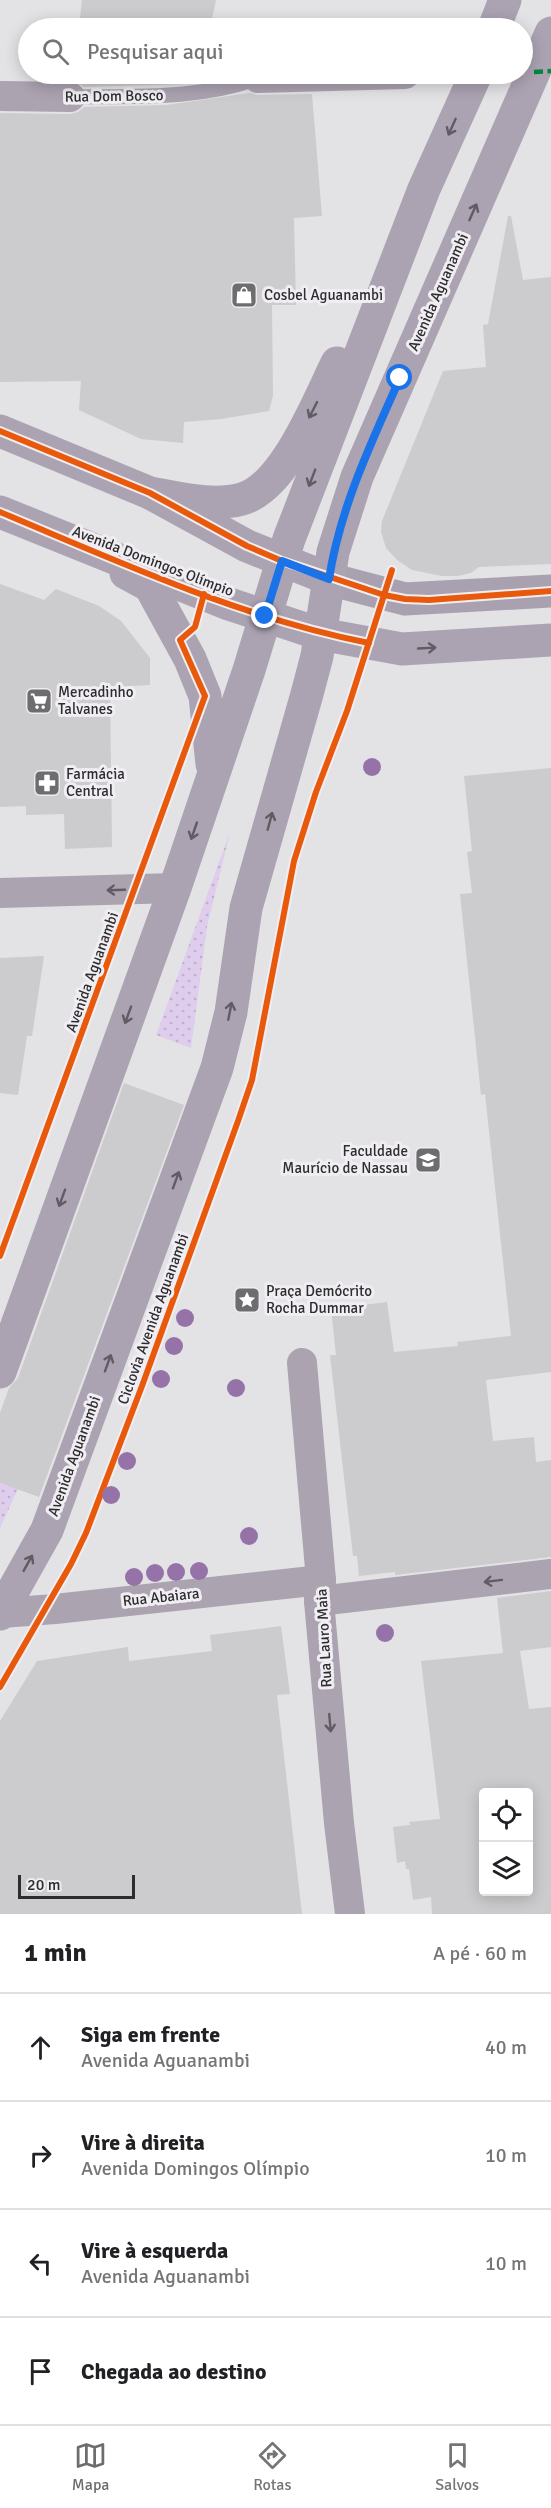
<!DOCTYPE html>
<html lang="pt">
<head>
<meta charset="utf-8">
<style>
  :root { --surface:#fff; --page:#f2f2f2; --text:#202124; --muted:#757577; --line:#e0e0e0; --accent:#6d6c6e }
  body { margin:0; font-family:Signika,sans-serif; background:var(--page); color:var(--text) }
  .controls { position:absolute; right:18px; bottom:18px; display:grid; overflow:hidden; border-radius:6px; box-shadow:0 3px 15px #0003 }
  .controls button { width:54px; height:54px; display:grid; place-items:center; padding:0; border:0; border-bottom:2px solid var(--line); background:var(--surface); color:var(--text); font:30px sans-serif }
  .scale { position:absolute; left:18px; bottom:15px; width:117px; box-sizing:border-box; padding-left:6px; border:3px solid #2d2c2e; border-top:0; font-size:16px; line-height:21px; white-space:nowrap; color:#2d2c2e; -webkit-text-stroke:4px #f1eef3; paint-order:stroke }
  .stop { position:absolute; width:18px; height:18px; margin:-14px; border:4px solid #1a73e8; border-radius:50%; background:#fff }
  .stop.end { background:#1a73e8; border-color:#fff; box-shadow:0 2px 6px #0008 }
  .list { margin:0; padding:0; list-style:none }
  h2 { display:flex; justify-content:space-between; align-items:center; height:78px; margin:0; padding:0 24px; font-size:26px }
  h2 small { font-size:20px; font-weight:400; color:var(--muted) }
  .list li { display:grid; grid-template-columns:39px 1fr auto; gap:18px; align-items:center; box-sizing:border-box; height:108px; padding:0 24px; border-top:2px solid var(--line) }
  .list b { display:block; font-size:22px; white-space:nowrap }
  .list p { margin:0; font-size:20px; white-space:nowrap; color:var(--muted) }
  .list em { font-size:20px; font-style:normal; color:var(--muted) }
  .icon { flex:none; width:33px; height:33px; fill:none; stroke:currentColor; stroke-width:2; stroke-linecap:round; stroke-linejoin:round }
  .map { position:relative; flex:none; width:551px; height:1914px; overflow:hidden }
  .search { position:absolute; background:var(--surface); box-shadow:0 3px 15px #0003; left:18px; right:18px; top:18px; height:66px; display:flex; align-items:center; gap:15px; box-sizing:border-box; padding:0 21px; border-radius:33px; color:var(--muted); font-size:22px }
  .sheet { height:510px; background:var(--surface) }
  nav { display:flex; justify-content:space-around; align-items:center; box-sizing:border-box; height:84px; border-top:2px solid var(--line); background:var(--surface); font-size:16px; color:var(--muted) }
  nav a { display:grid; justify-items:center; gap:3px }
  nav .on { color:var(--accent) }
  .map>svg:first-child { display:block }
  .park { fill:url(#park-dots) }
  .building { fill:#cccbcd; fill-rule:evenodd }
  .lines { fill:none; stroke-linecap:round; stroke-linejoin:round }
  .service { stroke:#aba3b0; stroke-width:15 }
  .minor { stroke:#aba3b0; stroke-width:30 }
  .secondary { stroke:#a9a1af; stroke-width:33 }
  .primary { stroke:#aca3b2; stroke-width:33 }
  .quiet { stroke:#00873e; stroke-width:4.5; stroke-dasharray:9 4.5; stroke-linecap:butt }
  .cycleway-casing { stroke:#f1eef3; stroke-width:10 }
  .cycleway { stroke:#e8590c; stroke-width:6 }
  .tree { fill:#9573a8 }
  .oneway { stroke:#605c63 }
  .oneway2 { stroke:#5f5c62 }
  .route { stroke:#1a73e8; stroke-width:8 }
  .labels { text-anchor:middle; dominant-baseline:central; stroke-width:6; stroke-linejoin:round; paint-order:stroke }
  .street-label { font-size:15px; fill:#2d2c2e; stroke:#f1eef3 }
  .poi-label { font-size:15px; fill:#2d2c2e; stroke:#f1eef3; text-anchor:start }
</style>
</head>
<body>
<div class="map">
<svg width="551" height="1914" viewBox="0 0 551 1914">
  <defs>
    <pattern id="park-dots" width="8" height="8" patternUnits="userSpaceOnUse" patternTransform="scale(1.5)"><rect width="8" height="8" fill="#dfcded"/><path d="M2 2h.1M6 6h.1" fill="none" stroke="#c0b0cc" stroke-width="1.8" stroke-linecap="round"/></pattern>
  </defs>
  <rect width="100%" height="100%" fill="#e3e2e5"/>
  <g class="park">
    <path d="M230,832L207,927L191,1048L156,1035Z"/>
    <path d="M0,1483L18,1489L0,1528Z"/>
  </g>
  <g class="building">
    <path d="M82,0H216L210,28H79Z"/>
    <path d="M75,74H202L200,82L188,84L84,87L75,81Z"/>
    <path d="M250,93L258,95L312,94L322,216L294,218L296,305H272L273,396L269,411L221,419L184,422L183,443L141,439L79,410L81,381L0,382V113L70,114L78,112L84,107L166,105Z"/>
    <path d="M508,216H511L523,280L551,277V564L479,567L471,573L458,576H442L412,570L397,560L386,548L381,532L382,521L443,371L486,367L483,325L488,324Z"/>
    <path d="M0,584L44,600L56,589L99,606L121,621L150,658V685L110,687L112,847L65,849L64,814L26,815V806L0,807Z"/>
    <path d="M551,768V1372L486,1380L493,1441L534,1437L536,1462L551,1460V1557L395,1575V1572L359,1576L357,1556H353L330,1355H336L331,1309L387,1302L394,1352L458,1346L457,1342L511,1336L485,1094L481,1095L460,894L472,893L467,852L472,851L464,776Z"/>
    <path d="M44,956L32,1036H27L18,1095L0,1093V958Z"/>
    <path d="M124,1083L184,1105L39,1497L0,1483V1413L9,1388L18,1378Z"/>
    <path d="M551,1591V1647L520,1651L529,1709L551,1707V1914H432L431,1897L413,1900L409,1869H406L405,1861L397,1863L393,1827L410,1825L409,1822L440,1819L421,1661L503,1653L497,1598ZM483,1792H528V1892H483Z"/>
    <path d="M281,1626L290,1694L277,1695L302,1914H0V1721L37,1661L128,1647L129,1661L212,1651L210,1635Z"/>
  </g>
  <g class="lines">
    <path class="service" d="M70,97C132,96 199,100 258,78"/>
    <g class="minor">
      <path d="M258,78L405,74"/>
      <path d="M0,96L70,97"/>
      <path d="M0,893L175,888"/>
      <path d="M302,1363L321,1580L319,1601L339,1823L350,1914"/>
      <path d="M319,1601L551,1574"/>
      <path d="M1,1613L55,1609L321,1580"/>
    </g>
    <path class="secondary" d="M329,579L405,599L551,591"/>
    <g class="primary">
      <path d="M494,28L505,0"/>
      <path d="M0,431L150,493L247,546L329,579"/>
      <path d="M150,493C180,498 212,507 242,499C285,487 318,401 337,363"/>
      <path d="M0,512L226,603L320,634L402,649L551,640"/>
      <path d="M126,573L150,586L190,659L205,696L212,764"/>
      <path d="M0,1372L175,888L249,670L289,539L424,189L476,74"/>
      <path d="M0,1614L47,1530L217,1068L231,1012L246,908L307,694L317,656L333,552L357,477L551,33"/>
    </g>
    <path class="quiet" d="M534,72L551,71"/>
    <defs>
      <g id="cycleway">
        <path d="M0,431L150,493L247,546L282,561L384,595L405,599L429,600L551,591"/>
        <path d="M0,512C120,562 241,618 369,643"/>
        <path d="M0,1256L205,696L180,640L195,627L204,594"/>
        <path d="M0,1687L71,1564L86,1533L142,1386L238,1121L252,1080L294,861L316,792L347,711L392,570"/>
      </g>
    </defs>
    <use href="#cycleway" class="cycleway-casing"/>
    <use href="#cycleway" class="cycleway"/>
  </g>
  <g class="tree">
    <circle cx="372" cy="767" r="9"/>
    <circle cx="185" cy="1318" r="9"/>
    <circle cx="174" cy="1346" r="9"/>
    <circle cx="161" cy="1379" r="9"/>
    <circle cx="236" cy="1388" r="9"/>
    <circle cx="127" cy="1461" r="9"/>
    <circle cx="111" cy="1495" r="9"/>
    <circle cx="249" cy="1536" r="9"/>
    <circle cx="199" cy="1571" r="9"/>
    <circle cx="176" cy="1572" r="9"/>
    <circle cx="155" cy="1573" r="9"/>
    <circle cx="134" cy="1577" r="9"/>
    <circle cx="385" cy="1633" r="9"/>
  </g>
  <defs><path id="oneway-shaft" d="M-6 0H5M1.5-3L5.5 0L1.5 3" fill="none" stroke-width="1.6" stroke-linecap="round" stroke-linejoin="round" transform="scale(1.5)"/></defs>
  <g class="oneway">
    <use href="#oneway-shaft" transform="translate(452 127) rotate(114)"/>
    <use href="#oneway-shaft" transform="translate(473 212) rotate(-66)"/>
    <use href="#oneway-shaft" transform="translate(313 410) rotate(117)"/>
    <use href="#oneway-shaft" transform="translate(312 478) rotate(111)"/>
    <use href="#oneway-shaft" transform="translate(427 648) rotate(-3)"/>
    <use href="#oneway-shaft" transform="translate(270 821) rotate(-75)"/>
    <use href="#oneway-shaft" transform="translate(194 831) rotate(109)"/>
    <use href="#oneway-shaft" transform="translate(230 1011) rotate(-79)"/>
    <use href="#oneway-shaft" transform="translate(128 1015) rotate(110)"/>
    <use href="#oneway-shaft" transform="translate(176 1180) rotate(-70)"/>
    <use href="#oneway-shaft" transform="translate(62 1198) rotate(110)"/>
    <use href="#oneway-shaft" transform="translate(108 1363) rotate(-70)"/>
    <use href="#oneway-shaft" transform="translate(28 1563) rotate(-61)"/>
  </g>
  <g class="oneway2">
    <use href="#oneway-shaft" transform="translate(116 890) rotate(178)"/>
    <use href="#oneway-shaft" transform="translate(493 1581) rotate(173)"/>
    <use href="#oneway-shaft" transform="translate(330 1723) rotate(85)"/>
  </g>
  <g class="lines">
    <path class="route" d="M265,616L282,561L329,579C340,508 371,443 400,378"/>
  </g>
  <defs>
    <symbol id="shop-square" viewBox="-11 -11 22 22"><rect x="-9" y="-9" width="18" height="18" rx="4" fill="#6d6c6e" stroke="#f1eef3"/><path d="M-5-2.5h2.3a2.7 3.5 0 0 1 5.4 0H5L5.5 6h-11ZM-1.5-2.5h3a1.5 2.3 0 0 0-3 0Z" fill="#fff"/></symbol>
    <symbol id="supermarket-square" viewBox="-11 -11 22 22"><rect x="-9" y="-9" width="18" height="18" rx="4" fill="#6d6c6e" stroke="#f1eef3"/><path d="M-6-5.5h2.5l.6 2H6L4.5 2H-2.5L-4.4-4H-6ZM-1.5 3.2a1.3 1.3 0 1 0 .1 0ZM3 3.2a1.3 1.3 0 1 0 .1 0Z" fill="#fff"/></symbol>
    <symbol id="pharmacy-square" viewBox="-11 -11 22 22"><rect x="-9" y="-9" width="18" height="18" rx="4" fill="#6d6c6e" stroke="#f1eef3"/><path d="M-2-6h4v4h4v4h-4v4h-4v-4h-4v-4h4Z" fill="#fff"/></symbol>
    <symbol id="university-square" viewBox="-11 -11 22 22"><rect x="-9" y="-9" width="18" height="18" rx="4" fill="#6d6c6e" stroke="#f1eef3"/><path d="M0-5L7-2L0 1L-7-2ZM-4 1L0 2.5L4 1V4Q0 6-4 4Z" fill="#fff"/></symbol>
    <symbol id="sight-square" viewBox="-11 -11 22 22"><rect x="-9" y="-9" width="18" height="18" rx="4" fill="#6d6c6e" stroke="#f1eef3"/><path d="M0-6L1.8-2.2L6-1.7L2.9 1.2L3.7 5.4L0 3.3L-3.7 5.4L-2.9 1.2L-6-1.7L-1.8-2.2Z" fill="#fff"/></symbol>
  </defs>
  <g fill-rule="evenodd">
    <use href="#shop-square" x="229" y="280" width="30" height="30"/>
    <use href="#supermarket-square" x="24" y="686" width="30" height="30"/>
    <use href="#pharmacy-square" x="32" y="768" width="30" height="30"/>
    <use href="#university-square" x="413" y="1145" width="30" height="30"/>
    <use href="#sight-square" x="232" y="1285" width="30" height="30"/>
  </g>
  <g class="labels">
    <g class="street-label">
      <text transform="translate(114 96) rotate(-1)">Rua Dom Bosco</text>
      <text transform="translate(438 292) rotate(-66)">Avenida Aguanambi</text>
      <text transform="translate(153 561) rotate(21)">Avenida Domingos Olímpio</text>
      <text transform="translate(92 972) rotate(-70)">Avenida Aguanambi</text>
      <text transform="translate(153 1319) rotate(-70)">Ciclovia Avenida Aguanambi</text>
      <text transform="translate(74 1456) rotate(-70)">Avenida Aguanambi</text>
      <text transform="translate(161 1597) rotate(-6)">Rua Abaiara</text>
      <text transform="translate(324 1638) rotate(-93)">Rua Lauro Maia</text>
    </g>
    <g class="poi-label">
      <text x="264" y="295">Cosbel Aguanambi</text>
      <text x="58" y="692">Mercadinho<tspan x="58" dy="17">Talvanes</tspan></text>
      <text x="66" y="774">Farmácia<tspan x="66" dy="17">Central</tspan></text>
      <text x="408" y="1151" text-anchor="end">Faculdade<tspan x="408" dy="17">Maurício de Nassau</tspan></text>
      <text x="266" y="1291">Praça Demócrito<tspan x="266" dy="17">Rocha Dummar</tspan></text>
    </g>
  </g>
</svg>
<div class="controls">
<button><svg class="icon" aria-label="locate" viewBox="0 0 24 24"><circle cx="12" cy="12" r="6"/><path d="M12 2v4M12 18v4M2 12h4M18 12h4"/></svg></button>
<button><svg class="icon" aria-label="layers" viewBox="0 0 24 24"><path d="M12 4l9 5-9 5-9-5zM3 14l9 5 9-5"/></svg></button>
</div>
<div class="scale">20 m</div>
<div class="stop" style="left:400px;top:378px"></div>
<div class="stop end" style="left:265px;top:616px"></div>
<div class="search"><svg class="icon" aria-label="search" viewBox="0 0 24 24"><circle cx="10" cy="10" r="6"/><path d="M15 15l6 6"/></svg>Pesquisar aqui</div>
</div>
<section class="sheet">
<h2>1 min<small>A pé · 60 m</small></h2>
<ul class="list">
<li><svg class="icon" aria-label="ahead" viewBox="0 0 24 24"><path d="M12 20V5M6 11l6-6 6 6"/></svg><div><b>Siga em frente</b><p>Avenida Aguanambi</p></div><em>40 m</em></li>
<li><svg class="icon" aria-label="right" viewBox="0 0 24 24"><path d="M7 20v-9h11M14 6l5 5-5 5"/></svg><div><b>Vire à direita</b><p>Avenida Domingos Olímpio</p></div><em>10 m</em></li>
<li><svg class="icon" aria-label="left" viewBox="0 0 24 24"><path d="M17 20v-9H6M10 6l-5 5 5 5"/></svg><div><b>Vire à esquerda</b><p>Avenida Aguanambi</p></div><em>10 m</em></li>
<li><svg class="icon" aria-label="arrive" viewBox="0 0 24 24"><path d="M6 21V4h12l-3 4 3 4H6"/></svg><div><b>Chegada ao destino</b></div></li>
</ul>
</section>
<nav>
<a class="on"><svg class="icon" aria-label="map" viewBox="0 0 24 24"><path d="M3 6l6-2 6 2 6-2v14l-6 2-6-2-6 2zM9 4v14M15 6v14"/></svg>Mapa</a>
<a><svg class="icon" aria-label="directions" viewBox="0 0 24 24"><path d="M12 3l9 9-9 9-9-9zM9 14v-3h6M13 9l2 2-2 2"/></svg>Rotas</a>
<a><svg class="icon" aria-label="saved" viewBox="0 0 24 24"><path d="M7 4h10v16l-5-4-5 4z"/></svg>Salvos</a>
</nav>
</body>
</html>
